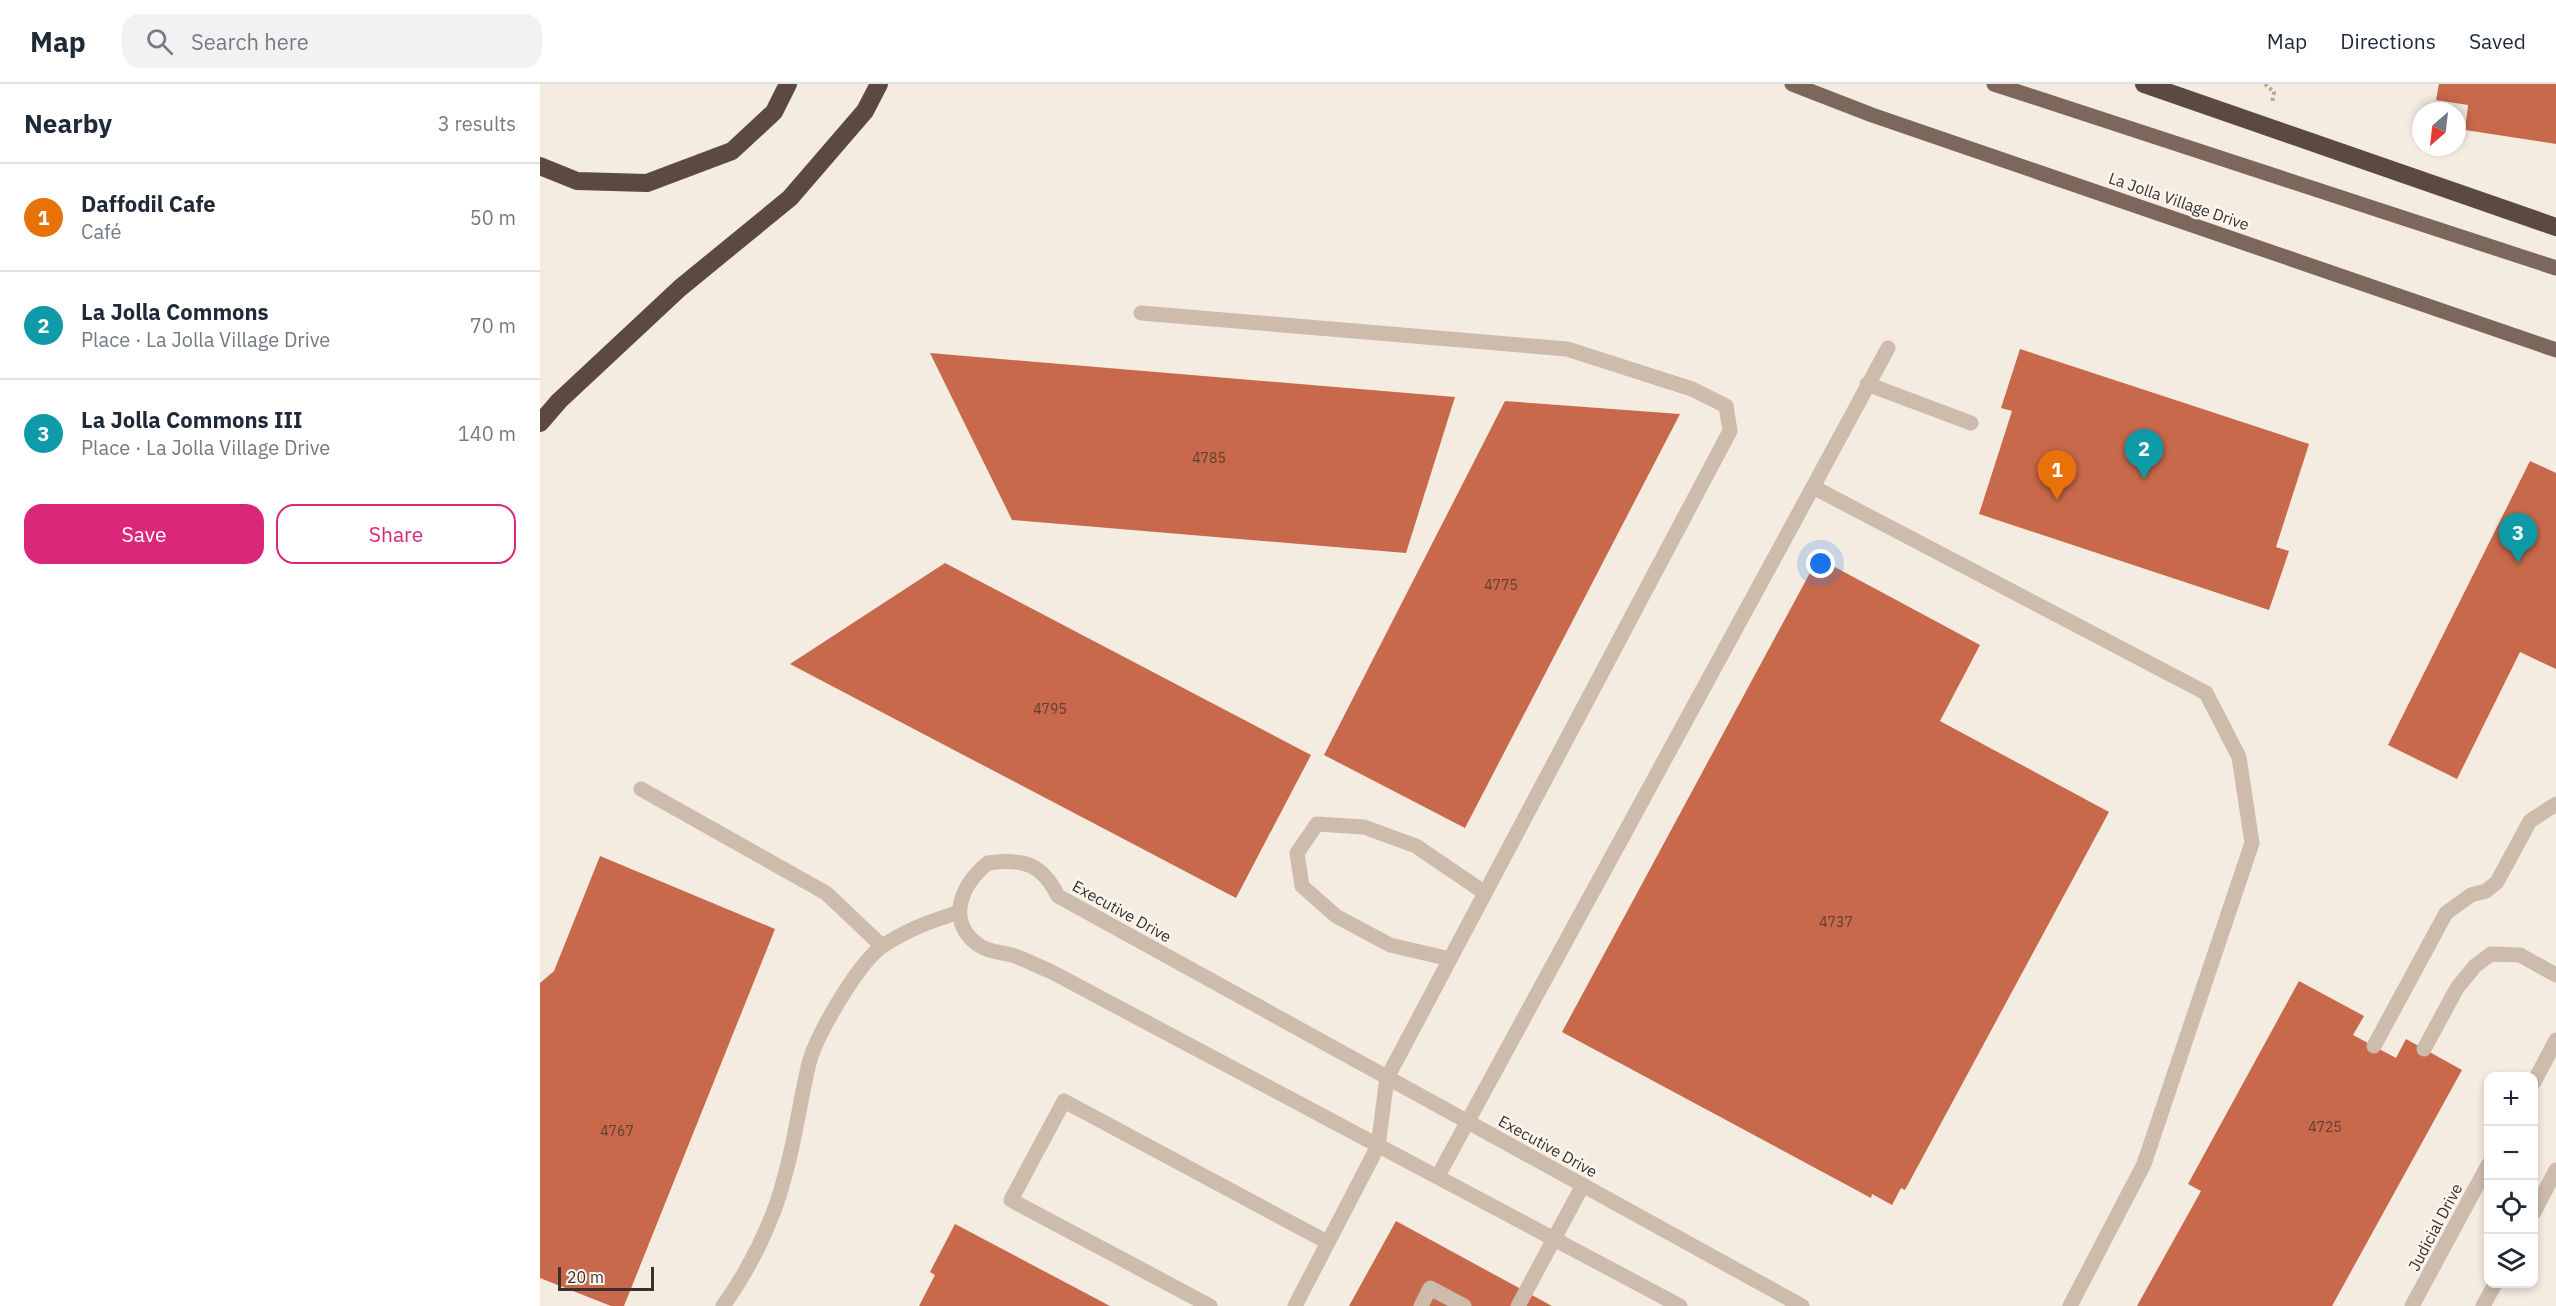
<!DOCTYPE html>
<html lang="en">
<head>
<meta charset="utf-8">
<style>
  :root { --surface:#fff; --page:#f2f2f3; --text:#1f2937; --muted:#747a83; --line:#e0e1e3; --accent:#db2777 }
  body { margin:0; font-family:"IBM Plex Sans",sans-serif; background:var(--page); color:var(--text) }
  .controls { position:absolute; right:18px; bottom:18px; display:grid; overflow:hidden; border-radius:12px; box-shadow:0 3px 9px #0003 }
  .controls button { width:54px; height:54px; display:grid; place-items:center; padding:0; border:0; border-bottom:2px solid var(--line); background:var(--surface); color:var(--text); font:30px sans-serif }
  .compass { position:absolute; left:1872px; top:18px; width:54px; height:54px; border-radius:50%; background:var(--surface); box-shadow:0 3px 9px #0003; rotate:208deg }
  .scale { position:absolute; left:18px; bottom:15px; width:96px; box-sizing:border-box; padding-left:6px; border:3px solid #3b302b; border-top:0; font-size:16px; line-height:21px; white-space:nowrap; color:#3b302b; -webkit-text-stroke:4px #fbf5ee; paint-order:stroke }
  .you { position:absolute; left:1281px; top:480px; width:21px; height:21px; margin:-15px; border:4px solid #fff; border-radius:50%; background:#1a73e8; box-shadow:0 0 0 9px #1a73e833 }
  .badge { display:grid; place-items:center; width:39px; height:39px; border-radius:50%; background:var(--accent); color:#fff; font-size:20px; font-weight:700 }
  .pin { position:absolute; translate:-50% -50px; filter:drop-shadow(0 2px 3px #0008) }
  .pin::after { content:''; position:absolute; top:32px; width:21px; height:18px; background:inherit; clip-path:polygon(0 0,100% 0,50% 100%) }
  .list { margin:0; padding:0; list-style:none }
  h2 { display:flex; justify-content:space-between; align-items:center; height:78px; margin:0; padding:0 24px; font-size:26px }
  h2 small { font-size:20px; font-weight:400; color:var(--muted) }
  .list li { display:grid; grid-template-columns:39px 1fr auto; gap:18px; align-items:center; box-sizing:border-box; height:108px; padding:0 24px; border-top:2px solid var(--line) }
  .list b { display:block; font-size:22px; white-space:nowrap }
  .list p { margin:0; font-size:20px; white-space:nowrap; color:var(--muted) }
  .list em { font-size:20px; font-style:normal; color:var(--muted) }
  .actions { display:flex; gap:12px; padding:18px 24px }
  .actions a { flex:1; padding:14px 0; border:2px solid var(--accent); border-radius:18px; text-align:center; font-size:21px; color:var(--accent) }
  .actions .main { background:var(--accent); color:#fff }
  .icon { flex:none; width:33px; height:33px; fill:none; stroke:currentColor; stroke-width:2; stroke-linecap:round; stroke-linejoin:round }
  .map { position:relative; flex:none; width:2016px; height:1222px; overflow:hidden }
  header { display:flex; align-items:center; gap:36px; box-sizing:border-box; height:84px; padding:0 30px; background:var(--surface); border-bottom:2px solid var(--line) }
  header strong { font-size:28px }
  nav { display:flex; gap:33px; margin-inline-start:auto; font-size:21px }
  .search { width:420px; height:54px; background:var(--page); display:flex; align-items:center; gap:15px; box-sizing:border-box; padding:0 21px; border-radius:18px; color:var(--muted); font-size:22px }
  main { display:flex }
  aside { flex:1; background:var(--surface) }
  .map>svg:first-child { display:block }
  .building { fill:#c8694b }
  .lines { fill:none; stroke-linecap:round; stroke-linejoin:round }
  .path { stroke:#b9a596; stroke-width:4; stroke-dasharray:3 3; stroke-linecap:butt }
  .minor { stroke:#cdbbac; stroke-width:15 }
  .major { stroke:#7d675c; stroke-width:15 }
  .highway { stroke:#5c4a42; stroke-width:18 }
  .labels { text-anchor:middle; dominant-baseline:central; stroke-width:5; stroke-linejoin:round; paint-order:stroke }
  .number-label { font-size:14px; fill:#5e3e33 }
  .street-label { font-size:16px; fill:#3b302b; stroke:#fbf5ee }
</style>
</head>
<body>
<header>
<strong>Map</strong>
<div class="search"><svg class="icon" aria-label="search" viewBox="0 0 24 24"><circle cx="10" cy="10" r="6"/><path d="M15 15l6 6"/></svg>Search here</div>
<nav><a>Map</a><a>Directions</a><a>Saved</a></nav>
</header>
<main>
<aside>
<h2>Nearby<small>3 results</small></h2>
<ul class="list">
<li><span class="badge" style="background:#e8710a">1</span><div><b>Daffodil Cafe</b><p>Café</p></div><em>50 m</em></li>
<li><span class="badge" style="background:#0f9aa8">2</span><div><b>La Jolla Commons</b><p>Place · La Jolla Village Drive</p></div><em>70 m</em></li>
<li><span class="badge" style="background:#0f9aa8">3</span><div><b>La Jolla Commons III</b><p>Place · La Jolla Village Drive</p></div><em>140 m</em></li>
</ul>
<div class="actions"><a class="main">Save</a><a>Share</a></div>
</aside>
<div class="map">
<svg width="2016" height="1222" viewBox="0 0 2016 1222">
  <rect width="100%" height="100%" fill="#f4ebe1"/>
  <g class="building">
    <path d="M1899,0H2016V60L1925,46L1928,21L1896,16Z"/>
    <path d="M1480,265L1769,360L1736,463L1749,467L1729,526L1439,430L1472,327L1461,324Z"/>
    <path d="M390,269L915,313L866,469L472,436Z"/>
    <path d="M965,317L1140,330L925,744L784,671Z"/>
    <path d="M1990,377L2016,389V585L1980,568L1917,695L1848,661Z"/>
    <path d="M1278,474L1440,561L1400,637L1569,728L1365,1106L1361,1104L1352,1121L1332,1110L1331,1114L1022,948Z"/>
    <path d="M405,479L771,671L696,814L250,580Z"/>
    <path d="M60,772L235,845L84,1222H71L0,1194V899L14,887Z"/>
    <path d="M1759,897L1824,932L1813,951L1856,974L1866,955L1922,986L1792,1222H1597L1661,1107L1648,1100Z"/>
    <path d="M856,1137L1012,1222H809Z"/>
    <path d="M415,1140L570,1222H379L395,1191L390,1188Z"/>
  </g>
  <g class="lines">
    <path class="path" d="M1725,0L1734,8L1732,19"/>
    <g class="minor">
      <path d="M601,229L1027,265L1152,305L1186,322L1190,347L847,994L838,1062L755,1222"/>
      <path d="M1327,300L1431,339"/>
      <path d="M1273,403L1348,264"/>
      <path d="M101,705L286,809L342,862"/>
      <path d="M910,875L850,861L796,832L762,802L757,769L777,740L824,743L876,762L945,809"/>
      <path d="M1834,962L1906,829L1931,811L1946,807L1957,798L1990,737L2016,720"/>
      <path d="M1884,965L1917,904L1935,882L1951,870L1980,871L2016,891"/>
      <path d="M1994,998L2016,956"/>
      <path d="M898,1092L1273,403L1666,609L1699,673L1712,759L1604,1080L1530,1222"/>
      <path d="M1994,1128L2016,1086"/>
      <path d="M183,1222C209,1186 233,1138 244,1095C255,1057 260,1017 269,979C277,950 319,877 344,861C368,845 392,837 419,828"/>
      <path d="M670,1222L471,1116L524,1017L787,1158"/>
      <path d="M881,1222L890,1204L924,1222"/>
      <path d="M978,1222L1043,1101"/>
      <path d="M1140,1222L510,887C497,882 485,875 472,871C459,868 448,868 437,860C405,835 423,799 448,779C484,774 502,780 518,812L1262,1222"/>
      <path d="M1872,1222L1948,1081"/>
      <path d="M1943,1222L1955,1200"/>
    </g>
    <g class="major">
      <path d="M1252,0L1332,31L2016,266"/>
      <path d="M1454,0L2016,184"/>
    </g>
    <g class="highway">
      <path d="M1604,0L2016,143"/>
      <path d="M0,82L37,97L107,99L192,67L234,28L248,0"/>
      <path d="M0,339L19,317L140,204L250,114L325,27L339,0"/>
    </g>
  </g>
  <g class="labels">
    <g class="number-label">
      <text x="669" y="374">4785</text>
      <text x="961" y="501">4775</text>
      <text x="510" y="625">4795</text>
      <text x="1296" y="838">4737</text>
      <text x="1785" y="1043">4725</text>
      <text x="77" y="1047">4767</text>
    </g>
    <g class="street-label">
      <text transform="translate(1639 117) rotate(19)">La Jolla Village Drive</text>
      <text transform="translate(582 827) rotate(29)">Executive Drive</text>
      <text transform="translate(1008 1062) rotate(29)">Executive Drive</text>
      <text transform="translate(1895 1143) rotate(-62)">Judicial Drive</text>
    </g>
  </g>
</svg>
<div class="controls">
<button>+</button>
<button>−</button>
<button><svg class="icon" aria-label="locate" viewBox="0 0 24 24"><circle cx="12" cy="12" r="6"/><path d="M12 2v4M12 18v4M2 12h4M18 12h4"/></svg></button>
<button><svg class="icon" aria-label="layers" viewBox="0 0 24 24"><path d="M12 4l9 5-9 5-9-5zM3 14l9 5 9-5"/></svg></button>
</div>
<svg class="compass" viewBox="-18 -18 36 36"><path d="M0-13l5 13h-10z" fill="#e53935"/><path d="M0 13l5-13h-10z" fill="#747a83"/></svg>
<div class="scale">20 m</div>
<div class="you"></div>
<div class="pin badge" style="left:1517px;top:416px;background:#e8710a">1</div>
<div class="pin badge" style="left:1604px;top:395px;background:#0f9aa8">2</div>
<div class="pin badge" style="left:1978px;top:479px;background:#0f9aa8">3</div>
</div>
</main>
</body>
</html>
